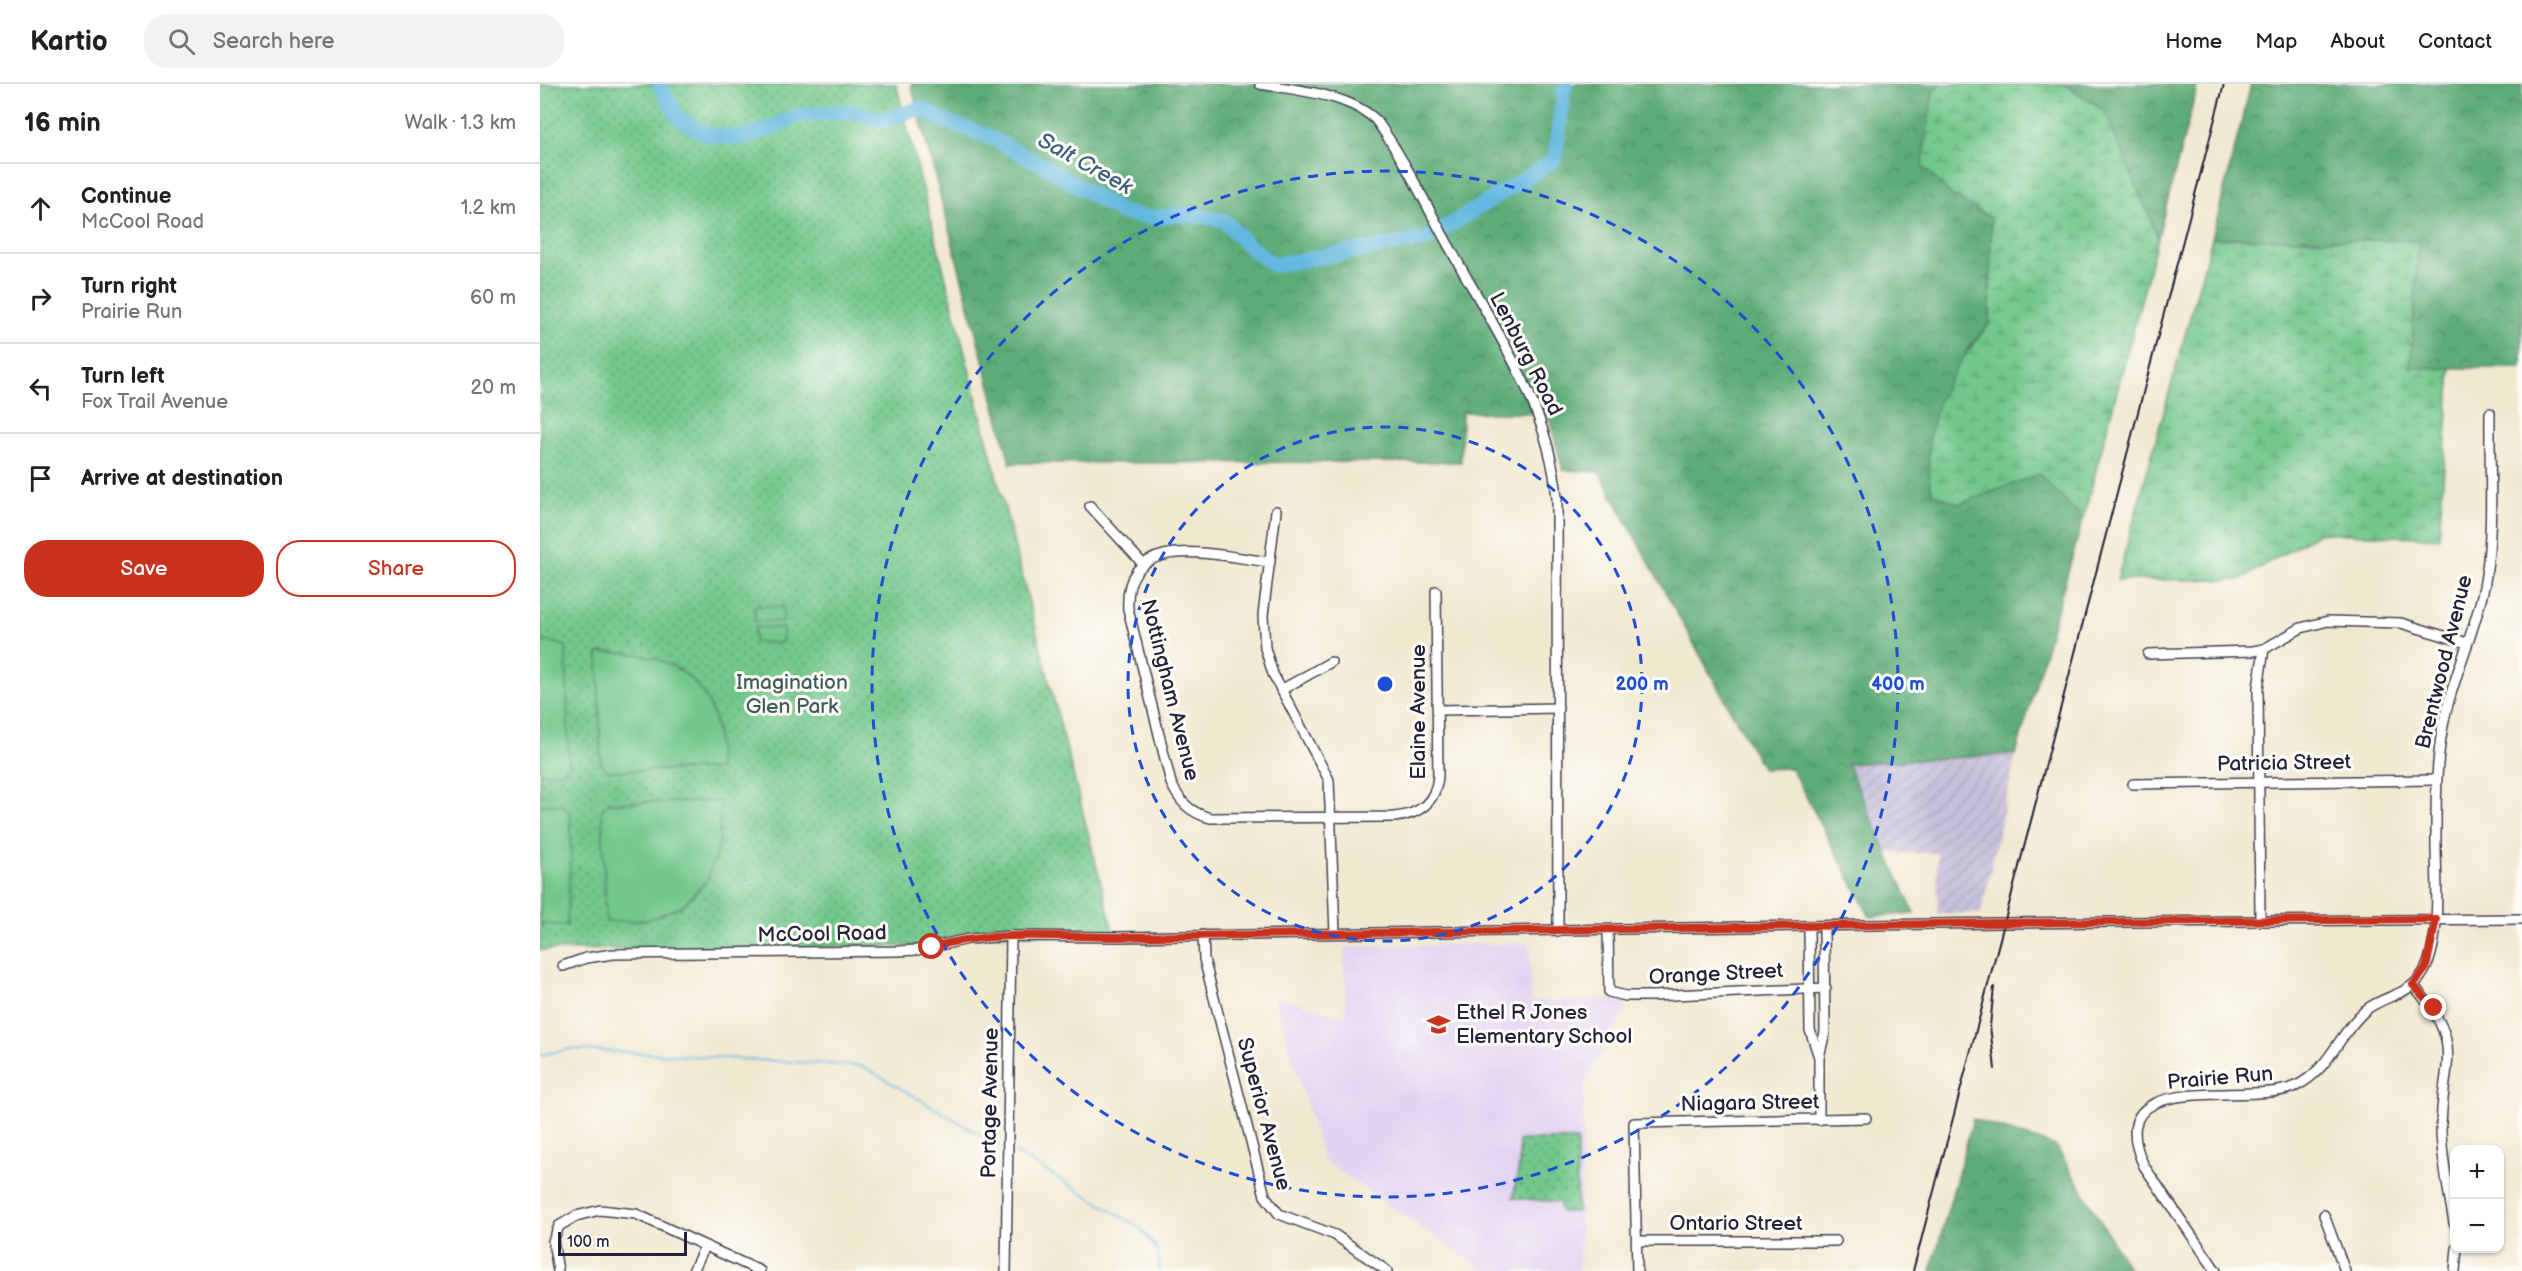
<!DOCTYPE html>
<html lang="en">
<head>
<meta charset="utf-8">
<style>
  :root { --surface:#fff; --page:#f2f2f2; --text:#202124; --muted:#757577; --line:#e0e0e0; --accent:#c8321e }
  body { margin:0; font-family:"Balsamiq Sans",sans-serif; background:var(--page); color:var(--text) }
  .controls { position:absolute; right:18px; bottom:18px; display:grid; overflow:hidden; border-radius:12px; box-shadow:0 2px 4px #0004 }
  .controls button { width:54px; height:54px; display:grid; place-items:center; padding:0; border:0; border-bottom:2px solid var(--line); background:var(--surface); color:var(--text); font:30px sans-serif }
  .scale { position:absolute; left:18px; bottom:15px; width:129px; box-sizing:border-box; padding-left:6px; border:3px solid #22223b; border-top:0; font-size:16px; line-height:21px; white-space:nowrap; color:#22223b; -webkit-text-stroke:4px #fdfcf7; paint-order:stroke }
  .stop { position:absolute; width:18px; height:18px; margin:-14px; border:4px solid #c8321e; border-radius:50%; background:#fff }
  .stop.end { background:#c8321e; border-color:#fff; box-shadow:0 2px 6px #0008 }
  .list { margin:0; padding:0; list-style:none }
  h2 { display:flex; justify-content:space-between; align-items:center; height:78px; margin:0; padding:0 24px; font-size:26px }
  h2 small { font-size:20px; font-weight:400; color:var(--muted) }
  .list li { display:grid; grid-template-columns:39px 1fr auto; gap:18px; align-items:center; box-sizing:border-box; height:90px; padding:0 24px; border-top:2px solid var(--line) }
  .list b { display:block; font-size:22px; white-space:nowrap }
  .list p { margin:0; font-size:20px; white-space:nowrap; color:var(--muted) }
  .list em { font-size:20px; font-style:normal; color:var(--muted) }
  .actions { display:flex; gap:12px; padding:18px 24px }
  .actions a { flex:1; padding:14px 0; border:2px solid var(--accent); border-radius:24px; text-align:center; font-size:21px; color:var(--accent) }
  .actions .main { background:var(--accent); color:#fff }
  .icon { flex:none; width:33px; height:33px; fill:none; stroke:currentColor; stroke-width:2; stroke-linecap:round; stroke-linejoin:round }
  .map { position:relative; flex:none; width:1982px; height:1187px; overflow:hidden }
  header { display:flex; align-items:center; gap:36px; box-sizing:border-box; height:84px; padding:0 30px; background:var(--surface); border-bottom:2px solid var(--line) }
  header strong { font-size:28px }
  nav { display:flex; gap:33px; margin-inline-start:auto; font-size:21px }
  .search { width:420px; height:54px; background:var(--page); display:flex; align-items:center; gap:15px; box-sizing:border-box; padding:0 21px; border-radius:24px; color:var(--muted); font-size:22px }
  main { display:flex }
  aside { flex:1; background:var(--surface) }
  .map>svg:first-child { display:block }
  .built { fill:#e3d3f2 }
  .industrial { fill:url(#industrial-furrows) }
  .forest { fill:url(#forest-crowns); stroke:#406759; stroke-width:1.5 }
  .wetland { fill:url(#wetland-marsh); stroke:#4a7463; stroke-width:1.5 }
  .park { fill:url(#park-dots); stroke:#4a7463; stroke-width:1.5 }
  .pitch { fill:#72c78b; stroke:#4a7463; stroke-width:1.5 }
  .lines { fill:none; stroke-linecap:round; stroke-linejoin:round }
  .stream { stroke:#64b8e0; stroke-width:2 }
  .river { stroke:#64b8e0; stroke-width:15 }
  .minor-casing { stroke:#414051; stroke-width:12 }
  .minor { stroke:#fff; stroke-width:9 }
  .rail { stroke:#22223b; stroke-width:2 }
  .route { stroke:#c8321e; stroke-width:8 }
  .ring { fill:none; stroke:#1d4ed8; stroke-width:3; stroke-dasharray:10 8 }
  .labels { text-anchor:middle; dominant-baseline:central; stroke-width:6; stroke-linejoin:round; paint-order:stroke }
  .street-label { font-size:21px; fill:#22223b; stroke:#fdfcf7 }
  .park-label { font-size:21px; fill:#3e5c57; stroke:#fdfcf7 }
  .poi-label { font-size:21px; fill:#22223b; stroke:#fdfcf7; text-anchor:start }
  .water-label { font-size:22px; font-style:italic; fill:#3c5e7d; stroke:#fdfcf7 }
  .centre { fill:#1d4ed8; stroke:#fdfcf7; stroke-width:3 }
  .ring-label { font-size:18px; text-anchor:middle; font-weight:bold; fill:#1d4ed8; stroke:#fdfcf7; stroke-width:6; stroke-linejoin:round; paint-order:stroke }
</style>
</head>
<body>
<header>
<strong>Kartio</strong>
<div class="search"><svg class="icon" aria-label="search" viewBox="0 0 24 24"><circle cx="10" cy="10" r="6"/><path d="M15 15l6 6"/></svg>Search here</div>
<nav><a>Home</a><a>Map</a><a>About</a><a>Contact</a></nav>
</header>
<main>
<aside>
<h2>16 min<small>Walk · 1.3 km</small></h2>
<ul class="list">
<li><svg class="icon" aria-label="ahead" viewBox="0 0 24 24"><path d="M12 20V5M6 11l6-6 6 6"/></svg><div><b>Continue</b><p>McCool Road</p></div><em>1.2 km</em></li>
<li><svg class="icon" aria-label="right" viewBox="0 0 24 24"><path d="M7 20v-9h11M14 6l5 5-5 5"/></svg><div><b>Turn right</b><p>Prairie Run</p></div><em>60 m</em></li>
<li><svg class="icon" aria-label="left" viewBox="0 0 24 24"><path d="M17 20v-9H6M10 6l-5 5 5 5"/></svg><div><b>Turn left</b><p>Fox Trail Avenue</p></div><em>20 m</em></li>
<li><svg class="icon" aria-label="arrive" viewBox="0 0 24 24"><path d="M6 21V4h12l-3 4 3 4H6"/></svg><div><b>Arrive at destination</b></div></li>
</ul>
<div class="actions"><a class="main">Save</a><a>Share</a></div>
</aside>
<div class="map">
<svg width="1982" height="1187" viewBox="0 0 1982 1187">
  <defs>
    <pattern id="industrial-furrows" width="10" height="10" patternUnits="userSpaceOnUse" patternTransform="scale(1.5)"><rect width="10" height="10" fill="#c6c0da"/><path d="M-1 1l2-2M0 10L10 0M9 11l2-2" fill="none" stroke="#aaa5bc"/></pattern>
    <pattern id="forest-crowns" width="20" height="18" patternUnits="userSpaceOnUse" patternTransform="scale(1.5)"><rect width="20" height="18" fill="#5dac77"/><path d="M2 6a3 3 0 1 1 6 0M12 15a3 3 0 1 1 6 0" fill="none" stroke="#4c8c63"/></pattern>
    <pattern id="wetland-marsh" width="20" height="14" patternUnits="userSpaceOnUse" patternTransform="scale(1.5)"><rect width="20" height="14" fill="#72c78b"/><path d="M1 5h8M5 5V1M11 12h8M15 12V8" fill="none" stroke="#5da173"/></pattern>
    <pattern id="park-dots" width="8" height="8" patternUnits="userSpaceOnUse" patternTransform="scale(1.5)"><rect width="8" height="8" fill="#72c78b"/><path d="M2 2h.1M6 6h.1" fill="none" stroke="#5da173" stroke-width="1.8" stroke-linecap="round"/></pattern>
  </defs>
  <rect width="100%" height="100%" fill="#fdfcf7"/>
  <filter id="ink" filterUnits="userSpaceOnUse"><feTurbulence type="fractalNoise" baseFrequency=".0167" numOctaves="2"/><feDisplacementMap in="SourceGraphic" scale="12" xChannelSelector="R" yChannelSelector="G"/><feConvolveMatrix kernelMatrix="1 2 1 2 8 2 1 2 1" color-interpolation-filters="sRGB"/></filter>
  <filter id="wash" filterUnits="userSpaceOnUse"><feTurbulence type="fractalNoise" baseFrequency=".008" numOctaves="4" result="noise"/><feDisplacementMap in="SourceGraphic" scale="24" xChannelSelector="R" yChannelSelector="G"/><feGaussianBlur stdDeviation="1.35" result="paint"/><feColorMatrix in="noise" values="0 0 0 0 0 0 0 0 0 0 0 0 0 0 0 0 0 1.4 0 .05"/><feComposite in="paint" operator="in"/></filter>
  <g filter="url(#wash)">
    <rect width="100%" height="100%" fill="#f1e8d0"/>
    <path class="built" d="M990,859L991,917L1085,916L1084,928L1044,1000L1039,1187H945L783,1076L734,912L806,933L804,863Z"/>
    <path class="industrial" d="M1476,670L1441,829L1398,830L1397,769H1346L1307,680Z"/>
    <g class="forest">
      <path d="M371,0H1400L1393,8L1413,112L1451,134L1450,239L1425,268L1419,420L1499,390L1543,435L1476,670L1307,680L1374,829L1330,833L1251,684L1223,685L1059,388L1023,386L1008,330L922,328L921,378L470,379Z"/>
      <path d="M1524,0H1658L1618,153L1564,26Z"/>
      <path d="M1711,0H1982V284H1870L1878,157L1672,154Z"/>
      <path d="M1433,1035L1516,1062L1590,1187H1391Z"/>
    </g>
    <g class="wetland">
      <path d="M1400,0H1524L1564,26L1618,153L1543,435L1499,390L1419,420L1392,409C1378,337 1406,292 1450,239L1451,134L1413,112L1382,82L1393,8Z"/>
      <path d="M1672,154L1879,157L1870,284H1911L1899,454L1779,449L1699,496H1577Z"/>
    </g>
    <g class="park">
      <path d="M0,0H356L574,850L426,851L379,862L0,866Z"/>
      <path d="M979,1056H1037V1128H1021L1019,1118L973,1114L979,1082Z"/>
    </g>
    <g class="pitch">
      <path d="M215,522L243,523V538L215,537Z"/>
      <path d="M215,543L243,544L242,559L214,558Z"/>
      <path d="M0,558H11L26,562L29,681L23,688L0,689Z"/>
      <path d="M58,569C111,565 165,583 176,643C178,656 178,671 179,685L68,687L61,680Z"/>
      <path d="M180,717L179,762L167,796L142,822L108,836L66,838L62,726L68,719Z"/>
      <path d="M0,721H21L30,729L31,766L27,841L0,840Z"/>
    </g>
    <g class="lines">
      <g class="stream">
        <path d="M0,971L30,965L322,982L460,1062"/>
        <path d="M476,1069L599,1143L617,1165L620,1187"/>
      </g>
      <path class="river" d="M119,0L139,35L166,50L199,54L227,46L256,32L309,27L343,36L381,24L405,37L447,52L501,80L582,129L614,134L644,130L684,136L708,161L733,181L887,155L999,86L1015,75L1025,0"/>
    </g>
  </g>
  <g filter="url(#ink)">
    <g class="lines">
      <defs>
        <g id="minor">
          <path d="M720,0C757,6 808,10 836,36C865,76 886,121 910,164C953,243 1010,322 1017,415L1018,847"/>
          <path d="M550,422L603,480"/>
          <path d="M736,427L723,531L725,564L733,590L789,696L795,849"/>
          <path d="M730,478C681,473 583,443 588,525L631,699C640,718 649,728 670,734L854,733C879,731 896,718 898,692L896,507"/>
          <path d="M1608,570L1713,567L1724,565L1761,544L1788,537L1861,539L1927,559"/>
          <path d="M741,606L791,578"/>
          <path d="M898,626L1018,624"/>
          <path d="M1593,700L1896,696"/>
          <path d="M1720,836L1718,604L1724,565"/>
          <path d="M1269,843L1270,946L1279,973"/>
          <path d="M1068,847L1069,908L1086,912H1112L1286,904"/>
          <path d="M663,851L664,875L725,1112L739,1130L795,1151L847,1187"/>
          <path d="M23,882L46,874L73,870L358,867L377,866L429,855L471,852L579,853L1458,839L1982,835"/>
          <path d="M1873,901C1928,963 1901,977 1901,1047C1902,1078 1909,1108 1914,1139"/>
          <path d="M1279,1036V973L1285,948L1284,843"/>
          <path d="M1784,1131L1805,1187"/>
          <path d="M1097,1157H1296"/>
          <path d="M18,1187L13,1157L19,1142L36,1132L60,1126L96,1130L220,1187"/>
          <path d="M153,1187L165,1162"/>
          <path d="M466,1187L471,852"/>
          <path d="M1097,1187L1094,1039L1326,1034"/>
          <path d="M1676,1187L1604,1082C1557,980 1709,1024 1756,1002C1790,986 1799,948 1827,925C1843,913 1864,911 1877,897C1905,868 1895,790 1896,752C1896,711 1896,672 1905,632C1915,588 1935,547 1944,503C1955,447 1949,386 1950,329"/>
          <path d="M1915,1187L1917,1164"/>
        </g>
      </defs>
      <use href="#minor" class="minor-casing"/>
      <use href="#minor" class="minor"/>
      <g class="rail">
        <path d="M1454,903L1450,942L1455,985"/>
        <path d="M1373,1187L1684,0"/>
      </g>
    </g>
  </g>
  <g class="lines" filter="url(#ink)">
    <path class="route" d="M392,863C452,846 517,853 579,853L1458,839L1896,835L1886,884L1873,901L1894,924"/>
  </g>
  <g class="ring">
    <circle cx="845" cy="600" r="257"/>
    <circle cx="845" cy="600" r="513"/>
  </g>
  <defs>
    <symbol id="school-bare" viewBox="-9 -9 18 18"><path d="M0-5L7-2L0 1L-7-2ZM-4 1L0 2.5L4 1V4Q0 6-4 4Z" fill="#c8321e" stroke="#fdfcf7" stroke-width="2.5" paint-order="stroke"/></symbol>
  </defs>
  <g fill-rule="evenodd">
    <use href="#school-bare" x="882" y="924" width="33" height="33"/>
  </g>
  <g class="labels">
    <g class="street-label">
      <text transform="translate(986 270) rotate(63)">Lenburg Road</text>
      <text transform="translate(1904 578) rotate(-76)">Brentwood Avenue</text>
      <text transform="translate(630 606) rotate(76)">Nottingham Avenue</text>
      <text transform="translate(878 628) rotate(-90)">Elaine Avenue</text>
      <text transform="translate(1744 679) rotate(-1)">Patricia Street</text>
      <text transform="translate(282 850) rotate(-1)">McCool Road</text>
      <text transform="translate(1176 890) rotate(-3)">Orange Street</text>
      <text transform="translate(1680 994) rotate(-5)">Prairie Run</text>
      <text transform="translate(450 1019) rotate(-89)">Portage Avenue</text>
      <text transform="translate(1210 1019) rotate(-1)">Niagara Street</text>
      <text transform="translate(724 1030) rotate(75)">Superior Avenue</text>
      <text x="1196" y="1139">Ontario Street</text>
    </g>
    <g class="park-label">
      <text x="252" y="598">Imagination<tspan x="252" dy="24">Glen Park</tspan></text>
    </g>
    <g class="poi-label">
      <text x="916" y="928">Ethel R Jones<tspan x="916" dy="24">Elementary School</tspan></text>
    </g>
    <g class="water-label">
      <text transform="translate(545 80) rotate(29)">Salt Creek</text>
    </g>
  </g>
  <circle cx="845" cy="600" r="9" class="centre"/>
  <g class="ring-label">
    <text x="1102" y="606">200 m</text>
    <text x="1358" y="606">400 m</text>
  </g>
</svg>
<div class="controls">
<button>+</button>
<button>−</button>
</div>
<div class="scale">100 m</div>
<div class="stop" style="left:392px;top:863px"></div>
<div class="stop end" style="left:1894px;top:924px"></div>
</div>
</main>
</body>
</html>
